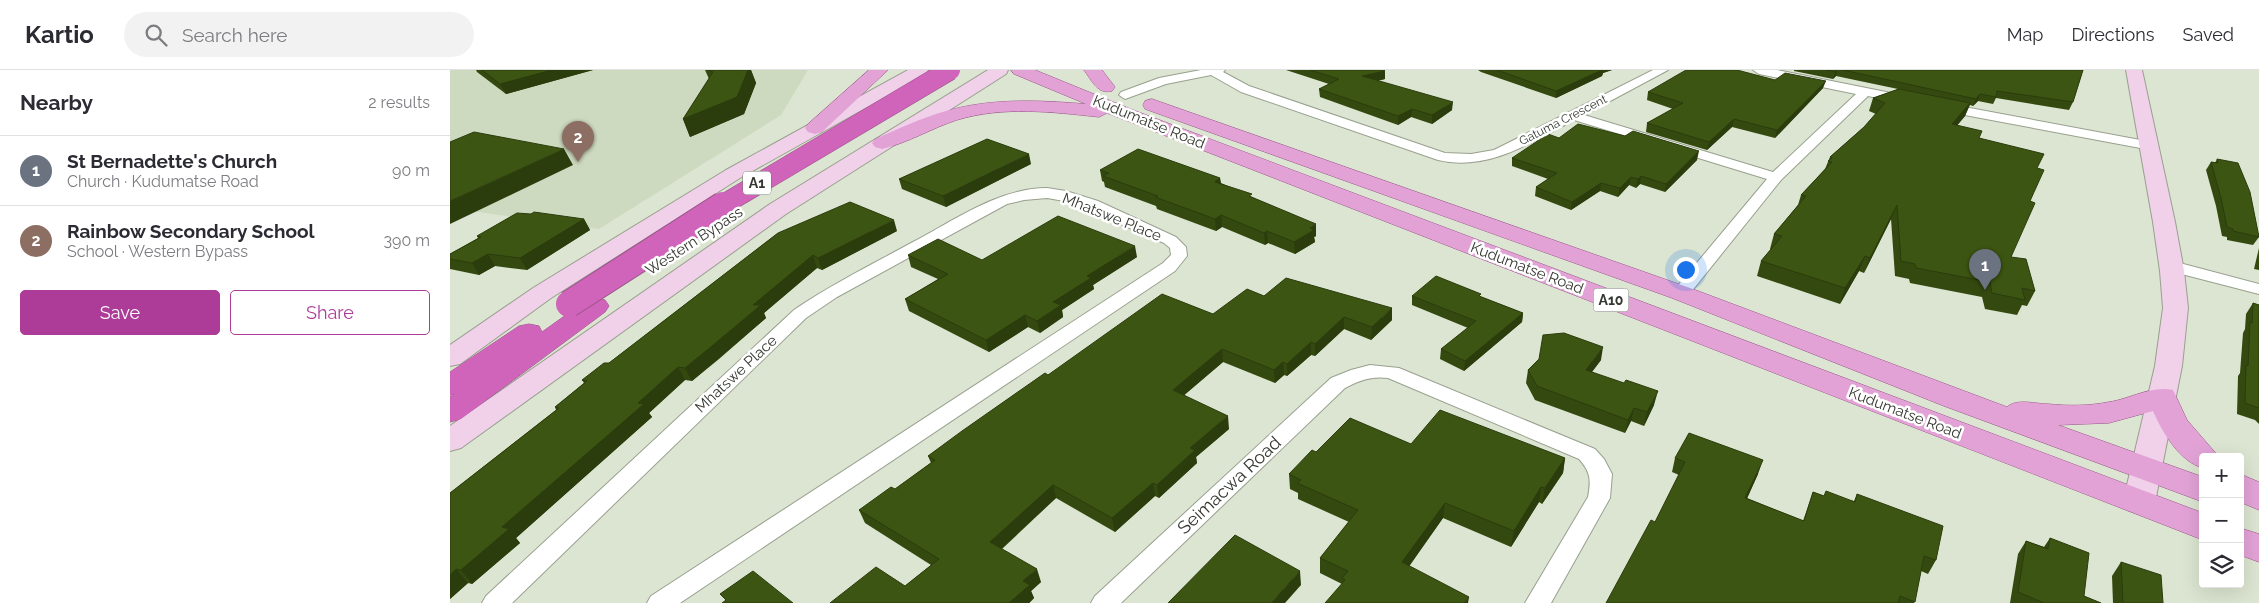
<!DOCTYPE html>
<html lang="en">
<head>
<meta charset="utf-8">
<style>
  :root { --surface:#fff; --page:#f2f2f3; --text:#2b2b33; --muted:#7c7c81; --line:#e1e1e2; --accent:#ac3c98 }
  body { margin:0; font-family:Raleway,sans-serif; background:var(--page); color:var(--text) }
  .controls { position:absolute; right:15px; bottom:15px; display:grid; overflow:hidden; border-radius:5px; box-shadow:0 5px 20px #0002 }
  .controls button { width:45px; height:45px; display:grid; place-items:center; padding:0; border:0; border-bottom:1px solid var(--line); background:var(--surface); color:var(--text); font:25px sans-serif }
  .you { position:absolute; left:1235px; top:199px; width:18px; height:18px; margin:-12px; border:4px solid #fff; border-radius:50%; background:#1a73e8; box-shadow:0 0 0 8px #1a73e833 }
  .badge { display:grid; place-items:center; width:32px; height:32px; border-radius:50%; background:var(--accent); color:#fff; font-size:16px; font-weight:700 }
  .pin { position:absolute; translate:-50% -41px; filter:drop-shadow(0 1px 2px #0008) }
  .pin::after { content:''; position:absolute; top:26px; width:18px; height:15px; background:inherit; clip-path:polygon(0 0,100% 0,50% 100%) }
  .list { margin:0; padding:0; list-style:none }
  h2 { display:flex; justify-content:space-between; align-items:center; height:65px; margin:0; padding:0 20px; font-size:21px }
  h2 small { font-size:16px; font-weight:400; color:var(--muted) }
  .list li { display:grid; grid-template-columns:32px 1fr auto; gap:15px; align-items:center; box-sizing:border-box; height:70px; padding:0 20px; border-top:1px solid var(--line) }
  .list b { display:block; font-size:19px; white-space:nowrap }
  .list p { margin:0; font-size:16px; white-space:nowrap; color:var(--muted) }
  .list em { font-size:16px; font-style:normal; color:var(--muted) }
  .actions { display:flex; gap:10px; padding:15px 20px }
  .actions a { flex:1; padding:11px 0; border:1px solid var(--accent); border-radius:5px; text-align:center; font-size:18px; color:var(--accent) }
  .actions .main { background:var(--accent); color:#fff }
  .icon { flex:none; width:28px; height:28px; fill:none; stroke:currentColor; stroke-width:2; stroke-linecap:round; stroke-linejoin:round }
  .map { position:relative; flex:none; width:1809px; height:533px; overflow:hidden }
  header { display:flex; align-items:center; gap:30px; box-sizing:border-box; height:70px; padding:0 25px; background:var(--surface); border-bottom:1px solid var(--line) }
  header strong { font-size:24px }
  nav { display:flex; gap:28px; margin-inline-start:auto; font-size:18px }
  .search { width:350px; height:45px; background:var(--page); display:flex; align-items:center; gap:12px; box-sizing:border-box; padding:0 18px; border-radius:28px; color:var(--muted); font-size:19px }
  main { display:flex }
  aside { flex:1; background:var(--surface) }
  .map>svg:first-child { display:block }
  .built { fill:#cedabf }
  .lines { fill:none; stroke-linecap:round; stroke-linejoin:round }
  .street-casing { stroke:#98a08e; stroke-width:2 }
  .secondary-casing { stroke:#98a08e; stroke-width:2 }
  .primary-casing { stroke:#99558a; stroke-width:1 }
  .highway-casing { stroke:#99558a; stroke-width:1 }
  .street { fill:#fff; fill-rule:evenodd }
  .secondary { fill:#f1d0ea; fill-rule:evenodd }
  .primary { fill:#e2a2d6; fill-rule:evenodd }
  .highway { fill:#cf64ba; fill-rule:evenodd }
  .highway-bridge-far1-casing { stroke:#99558a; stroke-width:21; stroke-linecap:butt }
  .highway-bridge-casing { stroke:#99558a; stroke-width:28; stroke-linecap:butt }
  .highway-bridge-far1 { stroke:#cf64ba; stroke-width:20 }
  .highway-bridge { stroke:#cf64ba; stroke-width:26 }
  .wall { fill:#34490f }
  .shaded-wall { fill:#2b3c0d }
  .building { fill:#3d5512; stroke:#2b3c0d }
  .labels { text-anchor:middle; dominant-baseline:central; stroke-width:5; stroke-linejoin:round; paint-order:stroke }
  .far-street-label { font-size:12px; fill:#353831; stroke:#fff }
  .shield { fill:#fff; stroke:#72746f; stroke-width:1 }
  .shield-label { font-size:14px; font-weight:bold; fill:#353831 }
  .street-label { font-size:15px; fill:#353831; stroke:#fff }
  .near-street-label { font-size:18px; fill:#353831; stroke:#fff }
</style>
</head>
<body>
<header>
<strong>Kartio</strong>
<div class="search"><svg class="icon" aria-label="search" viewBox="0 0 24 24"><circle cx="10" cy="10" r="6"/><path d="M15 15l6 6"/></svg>Search here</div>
<nav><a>Map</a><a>Directions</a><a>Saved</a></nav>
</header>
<main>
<aside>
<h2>Nearby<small>2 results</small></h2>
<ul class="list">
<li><span class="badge" style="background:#6b7280">1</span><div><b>St Bernadette's Church</b><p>Church · Kudumatse Road</p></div><em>90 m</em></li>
<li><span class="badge" style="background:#8d6e63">2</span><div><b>Rainbow Secondary School</b><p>School · Western Bypass</p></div><em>390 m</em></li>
</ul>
<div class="actions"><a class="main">Save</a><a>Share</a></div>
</aside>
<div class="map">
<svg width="1809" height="533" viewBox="0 0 1809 533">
  <rect width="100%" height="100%" fill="#dce5d1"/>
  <path class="built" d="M0,0H358L331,45L149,159L0,138Z"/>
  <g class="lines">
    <defs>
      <g id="street">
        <path d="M751,0H775L773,2L799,16L995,83L1021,84L1044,80L1203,0H1218L1134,45L1323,102L1406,24L1309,4L1303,0H1327L1456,26L1462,30L1456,34L1418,26L1331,110L1237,227H1225L1222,223L1225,219L1317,109L1124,50C1082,72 1038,102 988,90L791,22L761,5L716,14L675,29L669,25L671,22L709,8Z"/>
        <path d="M1493,33L1701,72L1708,76L1701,80L1488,40L1487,37L1488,34Z"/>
        <path d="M597,118L616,121L648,131L726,167L736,177L737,186L725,201L230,533H197L201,526L713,193L721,185L720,178L714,173L620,132L597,128L574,130L557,134L387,227L356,248L62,533H32L36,526L344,240C382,214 423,194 463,172C505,150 549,118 597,118Z"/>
        <path d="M1722,191L1809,214V224L1716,200L1714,196L1716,192Z"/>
        <path d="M920,295L949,298L1145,379L1154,389L1162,404L1160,428L1101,533H1075L1138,427C1141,411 1141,402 1129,389L938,308C922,306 910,310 895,318L671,533H641L645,526L881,308L901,300Z"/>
      </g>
      <g id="secondary">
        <path d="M458,0H478L476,4L290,108L101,228L10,294L0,296V275L83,218L276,100Z"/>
        <path d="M538,0H558L556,4L336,144L11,378L0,381V356L320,134Z"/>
        <path d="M1676,0H1692L1725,152L1734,201L1738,238L1732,296L1705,432L1700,440L1689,444L1678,440L1673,432L1705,296L1713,238L1710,201L1703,152Z"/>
      </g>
      <g id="primary">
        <path d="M419,0H438L372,62L365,64L358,62L355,58L358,54Z"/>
        <path d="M561,0H585L683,40L1753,443V470L657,43L649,47C602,42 553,36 507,50C482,58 458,73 432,79L425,77L422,73L425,69C448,59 471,48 496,41C542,28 588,30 636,34L564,4Z"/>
        <path d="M634,0H652L665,17L662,21C648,25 642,11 634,0Z"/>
        <path d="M702,29L1240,218L1557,337C1567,328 1586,334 1598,334C1618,336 1639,336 1659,332C1680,329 1702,315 1723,320L1737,350L1769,387H1753V398C1730,392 1712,362 1703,341L1659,353L1608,355L1753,407V432L1494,336L1222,228L695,39L693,35L695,31Z"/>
        <path d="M1790,404L1809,412V440L1790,432Z"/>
        <path d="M1790,458L1809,464V492L1790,485Z"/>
      </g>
      <path id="highway" d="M146,228L155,230L159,236L155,242L11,349L0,352V327L4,324L0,325V302L69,256L79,254L89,256L92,262L137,230Z"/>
    </defs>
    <use href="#street" class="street-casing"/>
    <use href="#secondary" class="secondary-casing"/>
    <use href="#primary" class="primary-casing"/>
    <use href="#highway" class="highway-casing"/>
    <use href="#street" class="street"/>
    <use href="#secondary" class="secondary"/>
    <use href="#primary" class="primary"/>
    <use href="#highway" class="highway"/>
    <defs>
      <path id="highway-bridge-far1" d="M271,136L500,0"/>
      <path id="highway-bridge" d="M119,234L273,135"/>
    </defs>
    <use href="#highway-bridge-far1" class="highway-bridge-far1-casing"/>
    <use href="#highway-bridge" class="highway-bridge-casing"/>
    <use href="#highway-bridge-far1" class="highway-bridge-far1"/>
    <use href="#highway-bridge" class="highway-bridge"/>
  </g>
  <g class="wall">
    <path d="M26,0H143L56,24L27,2Z"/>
    <path d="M255,0H301L306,13L294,44L240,67L233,49L259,9Z"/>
    <path d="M836,0H934L935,9L927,11L1002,40L982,54L961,47L948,55L870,27L869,19L879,14Z"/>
    <path d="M1028,0H1162L1153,3L1152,6L1106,28L1031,2Z"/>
    <path d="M1344,0H1633L1623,32L1619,40L1546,28L1543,34L1528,31L1523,36L1520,35L1515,46L1507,55L1529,68L1587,98L1580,131L1561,187L1585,221L1577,236L1572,235L1567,245L1535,239L1532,227L1460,213L1459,209L1445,206L1441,149L1414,203L1409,201L1390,234L1307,206L1311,191L1321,179H1320L1324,164L1348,135L1351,125L1375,99L1380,87L1414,57L1426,44L1419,41L1423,28L1448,19L1386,6L1383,9L1344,1Z"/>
    <path d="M1325,10L1373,18L1325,68L1282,57L1257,80L1196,62L1197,53L1223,39L1197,30L1198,22Z"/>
    <path d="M1109,68L1247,90L1215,122L1190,114L1186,118L1179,115L1168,127L1150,121L1121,140L1085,126L1086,117L1098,109L1062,96V88Z"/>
    <path d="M1767,89L1809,167L1803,175L1777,170V167L1772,166L1766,136L1756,100L1761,92L1765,93Z"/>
    <path d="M581,94L496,137L452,119L449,109Z"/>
    <path d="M650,100L770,108L771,113L802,127L866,166L864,167L865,172L845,184L818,173L815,175L772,157L766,161L707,139L706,136L655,117L654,112L652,111Z"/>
    <path d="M134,149L140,160L77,200L45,196L29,205L0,199V184L28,168L27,166Z"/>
    <path d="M447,161L372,200L367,198L314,243L316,248L269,289L242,311L235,310L199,343L202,347L66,468L70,473L22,514L18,513L0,529V423L106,340L105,337L134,313L132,310L159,293L328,163Z"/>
    <path d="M1809,178V200L1804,199Z"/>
    <path d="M458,185L532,190L687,187L643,215L644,219L612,240L613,247L590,263L578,257L539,282L459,241L455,229L488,209L461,197Z"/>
    <path d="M814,226L942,250L921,270L894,259L865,286L861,285L837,306L834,305L825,313L773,292L734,325L779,359L746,387L747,393L709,428L705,426L665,462L606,428L552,479L591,512L581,521L584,528L579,533H380L455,516L481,495L415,453L409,440L445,419L481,393L478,386L598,305L763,244Z"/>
    <path d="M962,226L1031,227L1073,243L1072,252L1014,301L990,289L991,279L1018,258L962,235Z"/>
    <path d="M1803,233L1809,235V354L1805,350L1787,344L1788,306L1790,303L1793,263L1795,259L1796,244Z"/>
    <path d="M1151,290L1142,302L1204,335L1194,356L1181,351L1175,363L1085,330L1076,313L1078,300Z"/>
    <path d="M961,374L1115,388L1113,403L1092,434L1089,432L1061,477L993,448L959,496L892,514L870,503V488L899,452L848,429V423L840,419L839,404L866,382Z"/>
    <path d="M1225,388L1308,404L1297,428L1353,451L1363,422L1374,426L1404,431L1407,424L1486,490L1478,504L1471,501L1464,533H1156L1205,452L1229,405L1222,402Z"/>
    <path d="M1600,468L1634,526L1651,533H1560L1568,484L1576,471L1594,477Z"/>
    <path d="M1671,492L1713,533H1663L1662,506Z"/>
  </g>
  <g class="shaded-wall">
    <path d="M102,0H143L56,24L50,14Z"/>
    <path d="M298,0H301L306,13L294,44L240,67L233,49Z"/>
    <path d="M1149,0H1162L1153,3L1152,6L1106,28V21Z"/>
    <path d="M1387,0L1386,6L1383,9L1385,2Z"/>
    <path d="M935,1V9L912,14V6Z"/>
    <path d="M1376,11L1373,18L1325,68L1327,60Z"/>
    <path d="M1530,24L1528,31L1523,36L1526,29Z"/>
    <path d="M1003,32L1002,40L982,54V45Z"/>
    <path d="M1520,33L1515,46L1497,68L1502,54Z"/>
    <path d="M962,39L961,47L948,55V46Z"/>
    <path d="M1284,49L1282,57L1257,80L1259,72Z"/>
    <path d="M114,79L123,95L0,154V131Z"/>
    <path d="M1249,81L1247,90L1215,122L1216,114Z"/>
    <path d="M579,84L581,94L496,137L493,126Z"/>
    <path d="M1191,106L1190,114L1186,118L1188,109Z"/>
    <path d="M1181,107L1179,115L1168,127L1170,118Z"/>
    <path d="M770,108L771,120L765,112Z"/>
    <path d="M1151,113L1150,121L1121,140L1122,132Z"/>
    <path d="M1447,135L1441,149L1414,203L1420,188Z"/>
    <path d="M771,145L772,157L766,161L765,149Z"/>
    <path d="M134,149L140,160L77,200L70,188Z"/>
    <path d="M444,150L447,161L372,200L368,188Z"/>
    <path d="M866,154V166L864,167L865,172L845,184L844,172L860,158Z"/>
    <path d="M817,161L818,173L815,175L814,163Z"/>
    <path d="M685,176L687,187L643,215L644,219L612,240L613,247L590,263L587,251L603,232L637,206Z"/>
    <path d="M38,184L45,196L29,205L22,193Z"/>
    <path d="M363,185L367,198L314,243L316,248L242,311L235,298L303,235Z"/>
    <path d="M1415,186L1409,201L1390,234L1395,218Z"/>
    <path d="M942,238V250L921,270L922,257Z"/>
    <path d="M1073,243L1072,252L1014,301L1015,291Z"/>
    <path d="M575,245L578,257L539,282L536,270Z"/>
    <path d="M894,247V259L865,286V274Z"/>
    <path d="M861,272V285L837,306V294Z"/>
    <path d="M1153,277L1151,290L1133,313L1136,300Z"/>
    <path d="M772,279L773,292L725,333L723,320Z"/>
    <path d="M833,292L834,305L825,313L824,300Z"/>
    <path d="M228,297L235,310L199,343L202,347L66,468L70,473L22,514L11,500L52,457Z"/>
    <path d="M1208,321L1204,335L1194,356L1197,342Z"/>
    <path d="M1184,338L1181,351L1175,363L1178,350Z"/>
    <path d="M778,346L779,359L746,387L747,393L709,428L707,415L740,378Z"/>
    <path d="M1115,388L1113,403L1092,434L1095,418Z"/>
    <path d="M1313,390L1308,404L1291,442L1295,428Z"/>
    <path d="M703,413L705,426L665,462L662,448Z"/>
    <path d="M603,415L606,428L544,485L540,472Z"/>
    <path d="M1091,417L1089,432L1061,477L1064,461Z"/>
    <path d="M995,433L993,448L951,508L952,492Z"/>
    <path d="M6,499L18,513L0,529V505Z"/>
    <path d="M587,499L591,512L581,521L584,528L579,533H559L573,511Z"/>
    <path d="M850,501L851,515L835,533H821Z"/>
    <path d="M1019,527L1018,533H1014Z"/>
  </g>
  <g class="building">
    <path d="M32,0H102L50,14Z"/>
    <path d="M258,0H298L287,27L233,49L263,2Z"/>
    <path d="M860,0H934L935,1L912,6L1003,32L982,45L962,39L948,46L869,19L889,9Z"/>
    <path d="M1047,0H1152L1106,21Z"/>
    <path d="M1236,0H1287L1325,10L1335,3L1376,11L1327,60L1284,49L1259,72L1197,53L1233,33L1198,22Z"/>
    <path d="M1376,0H1387L1385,2Z"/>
    <path d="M1393,0H1633L1623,32L1547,21L1546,27L1530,24L1526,29Z"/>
    <path d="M1449,19L1520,33L1502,54L1532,61L1529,68L1594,84L1587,98L1594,100L1580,131L1585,133L1561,187L1576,189L1585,221L1572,218L1575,230L1542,223L1540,212L1466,198L1465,194L1451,191L1447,135L1420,188L1415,186L1395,218L1311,191L1332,166L1324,164L1356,126L1351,125L1382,92L1378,91L1382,88L1380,87L1414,57L1435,33L1423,28Z"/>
    <path d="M1128,54L1175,66L1183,61L1249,81L1216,114L1191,106L1188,109L1181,107L1170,118L1151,113L1122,132L1086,117L1107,103L1062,88L1098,64L1109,68Z"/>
    <path d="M24,62L114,79L0,131V72Z"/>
    <path d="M537,69L579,84L493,126L449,109Z"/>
    <path d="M688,79L770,108L765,112L802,124L799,126L866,154L860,158L864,160L844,172L817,161L814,163L771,145L765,149L705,127L708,126L653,106L659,103L650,100Z"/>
    <path d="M1767,89L1788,93L1800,122L1809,167L1783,161V159L1777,157L1771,128L1761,92L1768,93Z"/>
    <path d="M400,132L444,150L368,188L363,185L303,235H311L262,276L235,298L228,297L188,333L194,334L52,457L59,459L11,500L6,499L0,505V423L109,338L105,337L137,311L132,310L154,293H159L328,163Z"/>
    <path d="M84,142L134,149L70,188L38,184L22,193L0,189V184L31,167L27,166L67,143L81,144Z"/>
    <path d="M608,146L685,176L637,206L641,208L603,232L611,235L587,251L575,245L536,270L455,229L498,204L458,185L488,169L532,190Z"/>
    <path d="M986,206L1031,224L1029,226L1073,243L1015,291L991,279L1026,251L962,226Z"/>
    <path d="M836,208L942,238L922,257L894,247L865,274L861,272L837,294L833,292L824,300L772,279L723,320L778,346L740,378L745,380L707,415L703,413L662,448L603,415L540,472L587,499L573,511L580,515L559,533H380L426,497L455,516L489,489L409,440L441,417L445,419L485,390L478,386L512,361L595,303L598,305L712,224L763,244L797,219L814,226Z"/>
    <path d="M1803,233L1809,235V338L1795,333L1796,295L1798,296L1800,252L1802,253Z"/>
    <path d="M1114,263L1153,277L1136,300L1174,313L1176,310L1208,321L1197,342L1184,338L1178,350L1087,316L1078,300L1089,289L1093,265Z"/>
    <path d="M990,340L1115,388L1095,418L1091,417L1064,461L995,433L952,492L1019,527L1014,533H875L895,510L892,508L898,501L870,488L908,440L847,413L851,410L839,404L862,380L866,382L900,348L961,374Z"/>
    <path d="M1239,363L1313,390L1295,428L1354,451L1363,422L1374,426L1376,421L1405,432L1407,424L1493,456L1486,490L1474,486L1465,532L1450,526L1448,533H1156L1201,450L1205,452L1235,392L1225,388Z"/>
    <path d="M785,465L850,501L821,533H718Z"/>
    <path d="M1600,468L1639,483L1634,526L1651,533H1594L1568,522L1576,471L1598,479Z"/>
    <path d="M1671,492L1711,505L1713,533H1673Z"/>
    <path d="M303,501L343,533H272L276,530L270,524Z"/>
  </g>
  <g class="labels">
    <g class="far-street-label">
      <text transform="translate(1113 50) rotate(-27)">Gatuma Crescent</text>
    </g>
    <g class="shield">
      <rect x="293" y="101.5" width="28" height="23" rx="4"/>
      <rect x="1143.5" y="218.5" width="35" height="23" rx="4"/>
    </g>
    <g class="shield-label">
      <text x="307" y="113">A1</text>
      <text x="1161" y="230">A10</text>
    </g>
    <g class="street-label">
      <text transform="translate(699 52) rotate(22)">Kudumatse Road</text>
      <text transform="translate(662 147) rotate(22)">Mhatswe Place</text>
      <text transform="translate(244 171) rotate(-33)">Western Bypass</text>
      <text transform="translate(1077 198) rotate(21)">Kudumatse Road</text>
      <text transform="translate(286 304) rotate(-43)">Mhatswe Place</text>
      <text transform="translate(1455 343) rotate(21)">Kudumatse Road</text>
    </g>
    <g class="near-street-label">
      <text transform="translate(779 415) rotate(-43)">Seimacwa Road</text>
    </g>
  </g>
</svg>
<div class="controls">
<button>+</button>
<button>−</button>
<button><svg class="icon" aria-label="layers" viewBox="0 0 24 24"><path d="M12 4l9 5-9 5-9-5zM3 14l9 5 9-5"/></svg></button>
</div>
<div class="you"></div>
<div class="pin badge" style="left:1535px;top:220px;background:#6b7280">1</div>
<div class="pin badge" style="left:128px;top:92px;background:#8d6e63">2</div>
</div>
</main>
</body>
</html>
